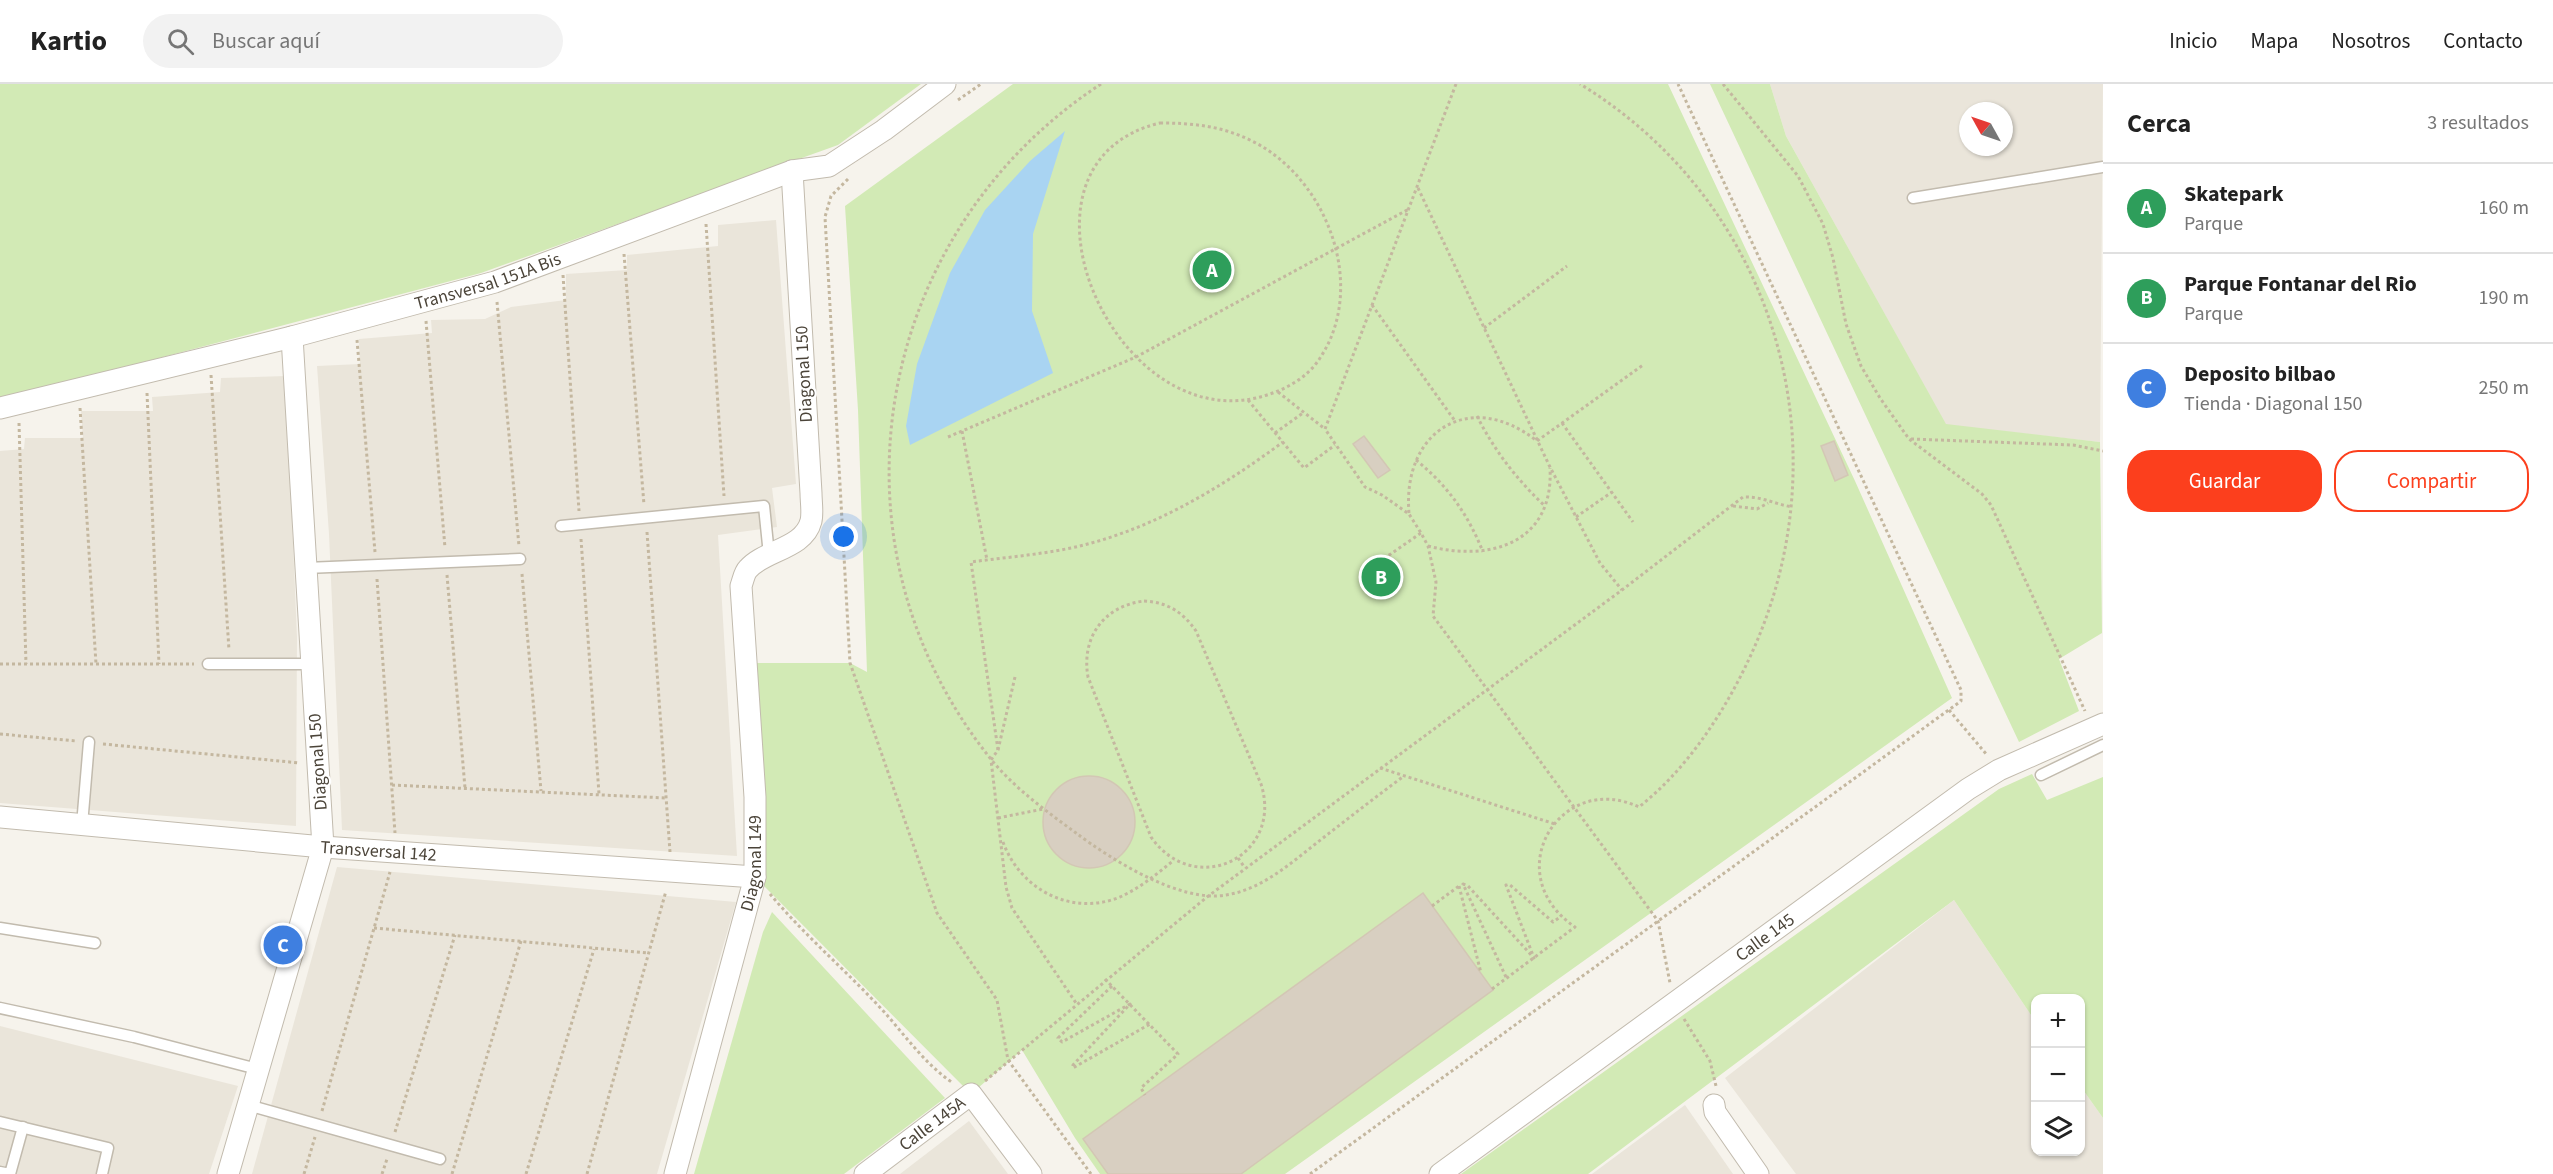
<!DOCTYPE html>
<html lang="es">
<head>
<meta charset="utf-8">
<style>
  :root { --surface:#fff; --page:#f2f2f2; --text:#222; --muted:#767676; --line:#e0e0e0; --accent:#fc3f1d }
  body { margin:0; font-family:"Source Sans 3",sans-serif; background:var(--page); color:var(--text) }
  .controls { position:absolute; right:18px; bottom:18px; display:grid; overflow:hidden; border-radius:12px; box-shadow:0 2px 4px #0004 }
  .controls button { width:54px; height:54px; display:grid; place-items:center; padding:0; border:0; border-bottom:2px solid var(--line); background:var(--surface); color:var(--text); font:30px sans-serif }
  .compass { position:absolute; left:1959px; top:18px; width:54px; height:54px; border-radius:50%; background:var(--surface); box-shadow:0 2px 4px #0004; rotate:310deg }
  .you { position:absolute; left:844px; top:453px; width:21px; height:21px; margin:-15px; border:4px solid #fff; border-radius:50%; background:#1a73e8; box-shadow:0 0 0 9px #1a73e833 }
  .badge { display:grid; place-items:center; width:39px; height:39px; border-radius:50%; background:var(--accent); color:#fff; font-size:20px; font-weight:700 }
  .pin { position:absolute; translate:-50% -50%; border:3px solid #fff; box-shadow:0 2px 6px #0006 }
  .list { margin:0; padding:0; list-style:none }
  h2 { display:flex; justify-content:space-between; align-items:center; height:78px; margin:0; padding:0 24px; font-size:26px }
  h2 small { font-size:20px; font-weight:400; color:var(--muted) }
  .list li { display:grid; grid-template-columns:39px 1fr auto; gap:18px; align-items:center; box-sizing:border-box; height:90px; padding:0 24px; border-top:2px solid var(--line) }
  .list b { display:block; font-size:22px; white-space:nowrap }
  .list p { margin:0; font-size:20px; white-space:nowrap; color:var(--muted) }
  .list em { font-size:20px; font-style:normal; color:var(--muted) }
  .actions { display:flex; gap:12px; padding:18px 24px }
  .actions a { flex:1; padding:14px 0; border:2px solid var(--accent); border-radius:24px; text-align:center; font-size:21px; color:var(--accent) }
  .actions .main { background:var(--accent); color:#fff }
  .icon { flex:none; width:33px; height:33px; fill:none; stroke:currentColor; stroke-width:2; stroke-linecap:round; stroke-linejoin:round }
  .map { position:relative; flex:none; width:2103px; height:1090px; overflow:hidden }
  header { display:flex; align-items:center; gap:36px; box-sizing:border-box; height:84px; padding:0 30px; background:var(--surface); border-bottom:2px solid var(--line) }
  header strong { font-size:28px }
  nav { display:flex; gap:33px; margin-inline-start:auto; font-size:21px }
  .search { width:420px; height:54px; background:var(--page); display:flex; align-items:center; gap:15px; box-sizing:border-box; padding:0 21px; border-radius:33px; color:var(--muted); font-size:22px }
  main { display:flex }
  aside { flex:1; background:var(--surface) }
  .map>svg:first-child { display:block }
  .residential { fill:#eae5da; fill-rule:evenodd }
  .green { fill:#d2eab5 }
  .water { fill:#a9d4f2 }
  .building { fill:#d8cfc1; stroke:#d3c7b4; stroke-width:1.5 }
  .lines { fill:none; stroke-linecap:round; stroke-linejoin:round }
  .service-casing { stroke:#c2bbae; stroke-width:13 }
  .minor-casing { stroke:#c2bbae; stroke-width:23 }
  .path { stroke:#c4b79f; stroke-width:3; stroke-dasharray:3 3; stroke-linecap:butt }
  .service { stroke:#fff; stroke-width:10 }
  .minor { stroke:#fff; stroke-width:21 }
  .labels { text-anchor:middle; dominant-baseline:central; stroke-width:4.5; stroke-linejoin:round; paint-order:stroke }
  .street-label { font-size:18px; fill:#4b4439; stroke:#fff }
</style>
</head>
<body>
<header>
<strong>Kartio</strong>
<div class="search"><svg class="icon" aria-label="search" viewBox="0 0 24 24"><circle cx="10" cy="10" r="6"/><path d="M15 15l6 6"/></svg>Buscar aquí</div>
<nav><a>Inicio</a><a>Mapa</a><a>Nosotros</a><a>Contacto</a></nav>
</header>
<main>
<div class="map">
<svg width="2103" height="1090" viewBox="0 0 2103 1090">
  <rect width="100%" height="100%" fill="#f6f3ec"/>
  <g class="residential">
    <path d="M1770,0H2103L2100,358L1946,341L1786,52ZM1968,27H2004V63H1968Z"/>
    <path d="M776,136L796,400L772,404L777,443L718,451L737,772L342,746L329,450L317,282L360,280L359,255L432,249L431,236L485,235L511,223L566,216V190L627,186V171L718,162V141Z"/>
    <path d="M286,292L297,553L296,742L0,719V367L24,365L25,354H83L81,327H153L152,313L220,308L221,294Z"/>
    <path d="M337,783L736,818L657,1090H252Z"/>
    <path d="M1954,816L2035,937L2036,1068H2080L2081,1003L2103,1034V1090H1796L1725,994Z"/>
    <path d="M0,942L238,1002L209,1090H0Z"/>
    <path d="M1685,1021L1733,1090H1592Z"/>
    <path d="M969,1037L1008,1090H900Z"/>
  </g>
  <g class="green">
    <path d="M0,0H921L838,61L481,189L0,316Z"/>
    <path d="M1013,0H1668L1855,397L1952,614L1285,1090H1100L1075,1054L1022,966L971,1010L755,793L746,579H850L867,588L858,326L845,122Z"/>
    <path d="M1710,0H1770L1786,52L1946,340L2100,358L2102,549L2059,575L2079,627L2019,658Z"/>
    <path d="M2032,690L2047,716L2103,693V1034L2081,1003L2080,914H2036L2035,937L1954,816L1588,1090H1461L1999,705Z"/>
    <path d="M772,828L945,1014L844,1090H694L763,848Z"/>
  </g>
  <path class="water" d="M1065,47L1033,150L1032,227L1053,289L910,361L906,342L917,280L950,189L985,126L1030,77Z"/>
  <g class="building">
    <path d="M1364,352L1390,386L1378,394L1353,360Z"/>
    <path d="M1834,357L1848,391L1835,397L1821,362Z"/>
    <circle cx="1089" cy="738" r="46"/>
    <path d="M1423,809L1493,906L1241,1090H1108L1083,1055Z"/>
  </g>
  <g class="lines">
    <defs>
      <g id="service">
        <path d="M1913,114L2103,83"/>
        <path d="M561,442L764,422L769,471"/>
        <path d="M306,484L520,475"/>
        <path d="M208,580H312"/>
        <path d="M2041,691L2103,661"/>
        <path d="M82,741L89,658"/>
        <path d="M0,844L95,859"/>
        <path d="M0,924L134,953L257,985"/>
        <path d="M248,1021L440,1075"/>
        <path d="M0,1038L108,1064L102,1090"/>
        <path d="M0,1088L10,1090L23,1043"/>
      </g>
      <g id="minor">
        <path id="s1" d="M0,324L292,253L495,198L792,87L829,82L884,46L945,0"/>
        <path id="s2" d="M0,733L323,763L755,793"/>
        <path d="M1714,1021L1715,1028L1758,1090"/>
        <path d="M228,1090L323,763L292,253"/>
        <path id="s3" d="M675,1090L755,793V713L741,502C743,497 744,489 748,485C764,466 804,465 811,437C813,429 811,418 811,409L792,87"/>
        <path id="s4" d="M865,1090L971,1010L1031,1090"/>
        <path id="s5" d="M1440,1090L1968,705L1999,686L2103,640"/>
      </g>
    </defs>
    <use href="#service" class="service-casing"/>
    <use href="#minor" class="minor-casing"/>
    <g class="path">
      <path d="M1101,0C873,149 818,459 990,674C1013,703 1046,727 1076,749C1112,776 1180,819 1226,811C1264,805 1293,777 1323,754C1350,733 1377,712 1404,692"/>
      <path d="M1456,0L1325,345L1365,403L1382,411L1409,430L1421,449L1428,462L1436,498L1433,532L1658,837L1670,899"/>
      <path d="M1723,0L1798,92L1823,140L1833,174L1846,240L1861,282L1880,314L1909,355L1982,410L1991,421L2085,627"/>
      <path d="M958,16L981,0"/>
      <path d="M1160,39C1193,39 1222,42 1252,57C1327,94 1368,202 1320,274C1306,296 1281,308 1256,314C1110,347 996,78 1160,39Z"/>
      <path d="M848,95L831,112L825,133L850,579L937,829L997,916L1008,976L1091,1090"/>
      <path d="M1418,104L1549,381L1600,479L1622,506"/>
      <path d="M706,140L724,412"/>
      <path d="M624,170L644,421"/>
      <path d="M563,191L579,427"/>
      <path d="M497,218L519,462"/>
      <path d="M1372,221L1455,337"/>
      <path d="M426,237L445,464"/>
      <path d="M1484,244L1567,182"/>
      <path d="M357,256L375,468"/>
      <path d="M211,291L229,566"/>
      <path d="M1278,308L1325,345"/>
      <path d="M147,309L159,580"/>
      <path d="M1248,316L1304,384L1335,361"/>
      <path d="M80,324L96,580"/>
      <path d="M1477,332C1494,366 1517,396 1545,422"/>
      <path d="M19,339L26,580"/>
      <path d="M1562,339L1633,438"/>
      <path d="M962,347L987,476"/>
      <path d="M1275,349L1303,329"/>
      <path d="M948,353L1136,273L1409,125"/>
      <path d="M1911,355L2073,361L2103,367"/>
      <path d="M1416,376C1447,401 1468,430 1483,468"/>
      <path d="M1733,422L1757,425L1768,419"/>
      <path d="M1409,429C1402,347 1470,304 1537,357L1643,281"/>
      <path d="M1576,433L1612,408"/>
      <path d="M647,448L670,768"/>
      <path d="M581,455L599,710"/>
      <path d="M1428,462C1489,478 1554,460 1550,384"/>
      <path d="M1369,485L1421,449"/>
      <path d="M522,490L541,707"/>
      <path d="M447,491L465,704"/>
      <path d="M377,495L395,749"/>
      <path d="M1144,517C1167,518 1183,528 1196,547L1261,700C1284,772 1195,816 1151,753L1088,593C1081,553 1104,522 1144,517Z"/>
      <path d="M0,580H194"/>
      <path d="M1015,593L998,666L991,676L1006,803L1012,824L1076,919"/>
      <path d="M1949,626L1987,671"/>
      <path d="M0,650L76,657"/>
      <path d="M103,660L300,679"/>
      <path d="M998,666L971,478C1008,473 1048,470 1084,461C1158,442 1222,403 1283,358"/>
      <path d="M1380,684L1555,740"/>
      <path d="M392,701L666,714"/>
      <path d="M998,734L1043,725"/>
      <path d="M1003,758C1020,805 1071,833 1120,813C1140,804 1157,790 1174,776"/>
      <path d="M1238,774L1245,784"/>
      <path d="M1459,802L1481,889"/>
      <path d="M770,810C806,853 849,889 886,930C907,954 926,981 953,999"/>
      <path d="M1432,822L1459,802"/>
      <path d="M374,844L648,869"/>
      <path d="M1506,893L1463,800L1468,802L1534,874L1506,801H1510L1553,838L1560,833"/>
      <path d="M1105,895L1178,970L1141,1004L1145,1011"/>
      <path d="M1112,902L1058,954L1062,958L1130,920L1073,981V984L1150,940"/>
      <path d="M1492,905L1575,843C1497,790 1560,686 1639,723C1686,686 1724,629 1749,575C1847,367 1778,121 1580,0"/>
      <path d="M1684,935L1710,977L1716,1002"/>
      <path d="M985,997L1207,813L1622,506L1743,413C1760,412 1775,420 1792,423"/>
      <path d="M322,1027L390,788"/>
      <path d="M395,1048L455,851"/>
      <path d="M304,1090L315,1053"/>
      <path d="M382,1090L387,1075"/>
      <path d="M452,1090L521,857"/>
      <path d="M526,1090L594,865"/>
      <path d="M587,1090L666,807"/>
      <path d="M1310,1090L1961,617V606L1678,0"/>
    </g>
    <use href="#service" class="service"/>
    <use href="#minor" class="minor"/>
  </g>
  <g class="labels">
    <g class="street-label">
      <text stroke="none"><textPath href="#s1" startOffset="504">Transversal 151A Bis</textPath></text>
      <text transform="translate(804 290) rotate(-93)">Diagonal 150</text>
      <text transform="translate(318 678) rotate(-94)">Diagonal 150</text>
      <text stroke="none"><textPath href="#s2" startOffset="380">Transversal 142</textPath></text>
      <text stroke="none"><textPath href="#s3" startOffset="321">Diagonal 149</textPath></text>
      <text stroke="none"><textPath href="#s5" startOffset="402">Calle 145</textPath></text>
      <text stroke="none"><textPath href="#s4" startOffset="84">Calle 145A</textPath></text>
    </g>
  </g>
</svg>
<div class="controls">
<button>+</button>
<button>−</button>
<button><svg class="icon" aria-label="layers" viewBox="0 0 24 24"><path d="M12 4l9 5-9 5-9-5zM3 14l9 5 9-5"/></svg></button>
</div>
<svg class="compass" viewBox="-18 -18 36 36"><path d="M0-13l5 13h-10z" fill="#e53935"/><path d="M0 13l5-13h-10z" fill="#767676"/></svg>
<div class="you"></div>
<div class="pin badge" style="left:1212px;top:186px;background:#2e9e5b">A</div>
<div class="pin badge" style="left:1381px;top:493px;background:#2e9e5b">B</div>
<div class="pin badge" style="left:283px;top:861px;background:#3f7fe0">C</div>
</div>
<aside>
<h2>Cerca<small>3 resultados</small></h2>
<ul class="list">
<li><span class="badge" style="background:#2e9e5b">A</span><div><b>Skatepark</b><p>Parque</p></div><em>160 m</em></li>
<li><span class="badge" style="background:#2e9e5b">B</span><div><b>Parque Fontanar del Rio</b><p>Parque</p></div><em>190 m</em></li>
<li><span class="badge" style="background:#3f7fe0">C</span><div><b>Deposito bilbao</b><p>Tienda · Diagonal 150</p></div><em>250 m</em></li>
</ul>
<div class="actions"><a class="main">Guardar</a><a>Compartir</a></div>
</aside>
</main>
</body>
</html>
